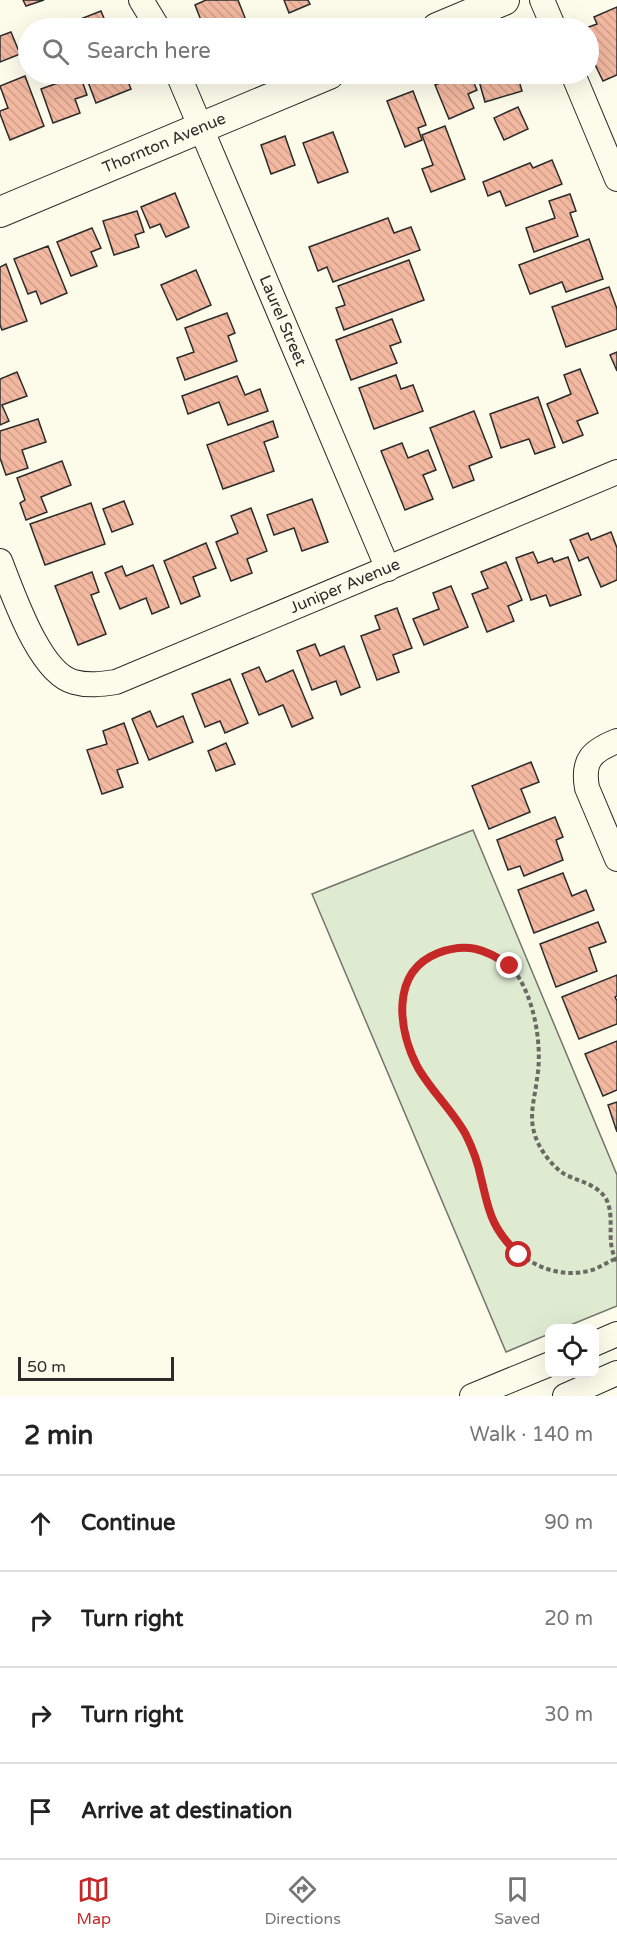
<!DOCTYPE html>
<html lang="en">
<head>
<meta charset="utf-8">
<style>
  :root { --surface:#fff; --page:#f6f6f6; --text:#222; --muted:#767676; --line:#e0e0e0; --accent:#c62828 }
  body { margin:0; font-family:"Varela Round",sans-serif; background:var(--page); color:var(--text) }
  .controls { position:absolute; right:18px; bottom:18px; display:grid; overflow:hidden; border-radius:12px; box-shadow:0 6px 24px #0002 }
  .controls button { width:54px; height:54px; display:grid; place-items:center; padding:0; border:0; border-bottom:2px solid var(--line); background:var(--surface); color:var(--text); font:30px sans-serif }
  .scale { position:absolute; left:18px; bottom:15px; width:156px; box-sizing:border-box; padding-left:6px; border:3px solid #2b2b2b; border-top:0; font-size:16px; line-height:21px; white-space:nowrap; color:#2b2b2b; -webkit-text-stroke:4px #fdfbea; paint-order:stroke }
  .stop { position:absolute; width:18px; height:18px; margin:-14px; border:4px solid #c62828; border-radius:50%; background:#fff }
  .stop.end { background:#c62828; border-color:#fff; box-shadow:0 2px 6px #0008 }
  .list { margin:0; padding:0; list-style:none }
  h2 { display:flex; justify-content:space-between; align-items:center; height:78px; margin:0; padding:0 24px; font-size:26px }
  h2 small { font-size:20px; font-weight:400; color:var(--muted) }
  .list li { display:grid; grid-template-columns:39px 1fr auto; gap:18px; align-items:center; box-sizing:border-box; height:96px; padding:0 24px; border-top:2px solid var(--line) }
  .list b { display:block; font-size:22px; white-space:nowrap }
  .list em { font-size:20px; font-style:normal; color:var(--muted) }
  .icon { flex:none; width:33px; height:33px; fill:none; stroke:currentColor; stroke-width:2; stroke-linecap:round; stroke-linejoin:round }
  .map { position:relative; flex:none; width:617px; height:1396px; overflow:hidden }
  .search { position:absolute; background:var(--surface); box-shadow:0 6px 24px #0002; left:18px; right:18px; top:18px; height:66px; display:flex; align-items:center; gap:15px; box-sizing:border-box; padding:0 21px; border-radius:33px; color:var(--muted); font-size:22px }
  .sheet { height:462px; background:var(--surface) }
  nav { display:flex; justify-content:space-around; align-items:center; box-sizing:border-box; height:84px; border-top:2px solid var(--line); background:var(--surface); font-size:16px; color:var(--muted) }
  nav a { display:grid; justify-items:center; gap:3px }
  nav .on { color:var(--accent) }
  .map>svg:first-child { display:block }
  .park { fill:#deebd1; stroke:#74746e; stroke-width:1.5 }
  .building { fill:url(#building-back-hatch); stroke:#2b2b2b; stroke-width:1.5 }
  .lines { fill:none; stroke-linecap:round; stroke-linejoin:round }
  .minor-casing { stroke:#2b2b2b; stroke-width:26 }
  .major-casing { stroke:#2b2b2b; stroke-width:32 }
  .path { stroke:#6a6964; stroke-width:4; stroke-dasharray:4.5 3; stroke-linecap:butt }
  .minor { stroke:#fdfbea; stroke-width:24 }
  .major { stroke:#fdfbea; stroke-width:30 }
  .route { stroke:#c62828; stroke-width:8 }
  .labels { text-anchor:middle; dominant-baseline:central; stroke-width:4.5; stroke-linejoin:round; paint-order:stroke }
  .street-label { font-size:16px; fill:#2b2b2b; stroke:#fdfbea }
</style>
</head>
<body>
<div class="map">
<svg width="617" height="1396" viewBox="0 0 617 1396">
  <defs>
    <pattern id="building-back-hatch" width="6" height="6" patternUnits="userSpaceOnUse" patternTransform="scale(1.5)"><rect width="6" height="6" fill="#f2b8a0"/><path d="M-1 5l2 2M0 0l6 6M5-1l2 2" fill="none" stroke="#d09e8a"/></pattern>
  </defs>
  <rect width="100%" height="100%" fill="#fdfbea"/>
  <path class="park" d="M473,830L617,1175V1306L563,1328H550L549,1334L506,1352L312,894Z"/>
  <g class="building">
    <path d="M23,0H44L26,6Z"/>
    <path d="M206,0H238L249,28H204L195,5Z"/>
    <path d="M284,0H308L310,4L289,13Z"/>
    <path d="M617,7V75L603,81L588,50V28H586L597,24L594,17Z"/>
    <path d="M101,11L108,28H67L65,25Z"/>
    <path d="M11,32L20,54L0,62V36Z"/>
    <path d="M85,74H125L131,89L96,103Z"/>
    <path d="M462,74H470L477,90L468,94L474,108L449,119L435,85Z"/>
    <path d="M477,74H517L522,91L485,102Z"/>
    <path d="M80,75L87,95L75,99L80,113L53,123L41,89Z"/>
    <path d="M25,76L44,126L10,140L0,114V111L8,108L0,86Z"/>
    <path d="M413,91L426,125L418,128L422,140L405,147L387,101Z"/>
    <path d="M518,107L528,129L504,140L494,118Z"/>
    <path d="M445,126L465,179L431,192L422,169L433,165L422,135Z"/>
    <path d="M333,132L348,172L318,183L303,143Z"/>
    <path d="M285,136L295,165L271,174L261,145Z"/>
    <path d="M552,160L562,184L506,206L500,191L488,196L483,182L530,163L533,168Z"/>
    <path d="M175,193L189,227L166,237L160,224L150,228L141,207Z"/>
    <path d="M570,194L576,211L570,213L578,236L534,252L526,228L555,218L549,201Z"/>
    <path d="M137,211L144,232L135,235L139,247L114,255L103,221Z"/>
    <path d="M388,218L394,233L411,227L420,250L333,282L327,267L318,271L309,247Z"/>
    <path d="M92,228L101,248L91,252L97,266L71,276L57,242Z"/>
    <path d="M589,239L603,279L566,292L562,282L530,294L519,265Z"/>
    <path d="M48,246L67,293L41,304L36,291L28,294L14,259Z"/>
    <path d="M409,260L424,300L344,330L336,308L345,305L338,286Z"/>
    <path d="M6,264L27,321L2,330L0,325V267Z"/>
    <path d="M196,270L211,305L177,320L161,285Z"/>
    <path d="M609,287L617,309V329L566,347L552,307Z"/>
    <path d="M227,313L235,333L228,336L237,361L185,380L177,358L194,352L185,328Z"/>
    <path d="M392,319L401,342L390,346L397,363L351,380L336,340Z"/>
    <path d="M617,352V371L610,355Z"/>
    <path d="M580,369L598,413L577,421L583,435L563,443L547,404L571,394L564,375Z"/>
    <path d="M17,372L27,396L2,405L9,421L0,425V379Z"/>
    <path d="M396,375L401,389L413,385L423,411L374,429L359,388Z"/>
    <path d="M237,376L245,395L260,389L268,411L228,425L219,402L188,414L182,396Z"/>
    <path d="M538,397L555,447L535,454L529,439L501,448L490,414Z"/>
    <path d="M474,411L492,457L469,466L474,480L453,488L430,428Z"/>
    <path d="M38,419L46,442L22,450L28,468L6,475L0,458V431Z"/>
    <path d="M273,421L278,437L264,442L274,471L223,489L207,445Z"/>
    <path d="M402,443L408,458L428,450L436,470L423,475L433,499L405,510L381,451Z"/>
    <path d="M62,461L71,485L41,497L47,512L26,520L20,503L25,500L17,478Z"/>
    <path d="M312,499L328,542L302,551L294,528L274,535L267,515Z"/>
    <path d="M124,501L133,524L112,532L103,509Z"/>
    <path d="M91,503L105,544L45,565L30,524Z"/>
    <path d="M251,508L267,551L247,559L252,573L231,581L216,542L238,533L231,516Z"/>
    <path d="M611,532L617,548V580L601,587L588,557L579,561L570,540L588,533L591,540Z"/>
    <path d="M206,543L216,568L193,577L200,596L181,604L164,561Z"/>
    <path d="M533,552L538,563L552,558L554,562L568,557L581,595L550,606L546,595L531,600L516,558Z"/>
    <path d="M506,562L522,600L508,606L514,621L487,632L472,594L488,588L481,572Z"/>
    <path d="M153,565L169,607L152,614L146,598L120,609L105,573L122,566L126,576Z"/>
    <path d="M92,572L99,592L91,595L106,634L78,645L55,586Z"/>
    <path d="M451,586L468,627L424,645L413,619L439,609L433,593Z"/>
    <path d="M397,608L412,648L393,655L399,672L377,680L361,636L380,629L375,616Z"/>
    <path d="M315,644L320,656L344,646L360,687L341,695L336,681L312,690L297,651Z"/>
    <path d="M259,667L266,682L293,670L313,718L292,727L283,705L259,715L242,674Z"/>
    <path d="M230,679L248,723L225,733L220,721L205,727L192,694Z"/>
    <path d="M150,711L157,727L183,716L193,742L149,760L132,719Z"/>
    <path d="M124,723L138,763L117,770L123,787L102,794L87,750L107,744L103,731Z"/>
    <path d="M226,743L235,764L216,771L208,751Z"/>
    <path d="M531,762L539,782L521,789L530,812L489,829L472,786Z"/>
    <path d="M555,817L563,837L556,840L563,860L524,876L520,866L508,870L497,840Z"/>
    <path d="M563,873L572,896L586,890L594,910L534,933L518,890Z"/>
    <path d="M598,922L606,942L589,948L597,971L556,987L540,944Z"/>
    <path d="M617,975V996L615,997L617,1001V1024L579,1039L562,997Z"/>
    <path d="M617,1041V1090L603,1096L585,1054Z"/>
    <path d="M617,1102V1132L608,1105Z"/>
  </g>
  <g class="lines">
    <defs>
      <g id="minor">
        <path d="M141,0L158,28"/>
        <path d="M542,0L554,28"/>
        <path id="s1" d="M178,74L388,569"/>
        <path d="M573,74L617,179"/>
        <path id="s2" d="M0,561C13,593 39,673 74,682C88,686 102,684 116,682L617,472"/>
        <path d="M617,741C592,751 582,760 587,788L617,859"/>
        <path d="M594,1344L617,1334"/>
        <path d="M472,1396L550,1364"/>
        <path d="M565,1396L617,1373"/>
      </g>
      <g id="major">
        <path d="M437,28L504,0"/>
        <path id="s3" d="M0,212L329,74"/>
      </g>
    </defs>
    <use href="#minor" class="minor-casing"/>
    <use href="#major" class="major-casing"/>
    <path class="path" d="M615,1259C608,1262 602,1266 595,1269C554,1283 511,1258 494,1221C481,1194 480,1163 466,1135C445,1095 406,1065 401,1017C397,971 440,936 484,951C493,954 504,959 511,967C534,993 543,1045 537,1079C535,1097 529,1114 534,1132C538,1148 552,1167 566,1175C581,1182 595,1184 605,1197C617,1217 604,1241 617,1261"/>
    <use href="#minor" class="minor"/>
    <use href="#major" class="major"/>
  </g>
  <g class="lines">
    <path class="route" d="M510,966C486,949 467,942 438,953C390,972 398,1030 418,1068C432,1092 453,1111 466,1135C473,1149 478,1163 481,1178C485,1193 487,1208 494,1222C500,1235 509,1245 519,1255"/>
  </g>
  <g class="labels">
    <g class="street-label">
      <text stroke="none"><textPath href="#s3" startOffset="178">Thornton Avenue</textPath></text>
      <text stroke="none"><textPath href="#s1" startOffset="268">Laurel Street</textPath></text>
      <text stroke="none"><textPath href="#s2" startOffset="436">Juniper Avenue</textPath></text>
    </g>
  </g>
</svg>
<div class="controls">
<button><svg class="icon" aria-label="locate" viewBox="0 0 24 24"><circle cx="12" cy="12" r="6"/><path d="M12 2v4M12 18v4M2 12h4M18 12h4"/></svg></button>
</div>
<div class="scale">50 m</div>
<div class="stop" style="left:519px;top:1255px"></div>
<div class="stop end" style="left:510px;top:966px"></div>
<div class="search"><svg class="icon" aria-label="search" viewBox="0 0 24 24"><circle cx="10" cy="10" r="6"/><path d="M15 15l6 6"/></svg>Search here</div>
</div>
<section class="sheet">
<h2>2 min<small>Walk · 140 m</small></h2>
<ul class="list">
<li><svg class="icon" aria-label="ahead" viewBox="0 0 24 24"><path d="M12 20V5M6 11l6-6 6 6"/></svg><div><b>Continue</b></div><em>90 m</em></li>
<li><svg class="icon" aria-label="right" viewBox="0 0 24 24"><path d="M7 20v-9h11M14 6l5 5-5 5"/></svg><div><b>Turn right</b></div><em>20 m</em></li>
<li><svg class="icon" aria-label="right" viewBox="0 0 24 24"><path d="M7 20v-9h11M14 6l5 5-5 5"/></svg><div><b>Turn right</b></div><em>30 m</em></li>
<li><svg class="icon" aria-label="arrive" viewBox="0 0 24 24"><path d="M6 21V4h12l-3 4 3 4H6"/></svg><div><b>Arrive at destination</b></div></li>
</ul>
</section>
<nav>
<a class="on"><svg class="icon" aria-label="map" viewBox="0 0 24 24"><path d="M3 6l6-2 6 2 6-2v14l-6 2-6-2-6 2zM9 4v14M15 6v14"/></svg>Map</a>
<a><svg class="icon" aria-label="directions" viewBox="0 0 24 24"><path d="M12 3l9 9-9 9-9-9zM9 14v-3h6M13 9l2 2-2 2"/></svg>Directions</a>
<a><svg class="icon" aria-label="saved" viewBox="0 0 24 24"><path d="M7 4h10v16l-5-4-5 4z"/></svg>Saved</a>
</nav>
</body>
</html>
